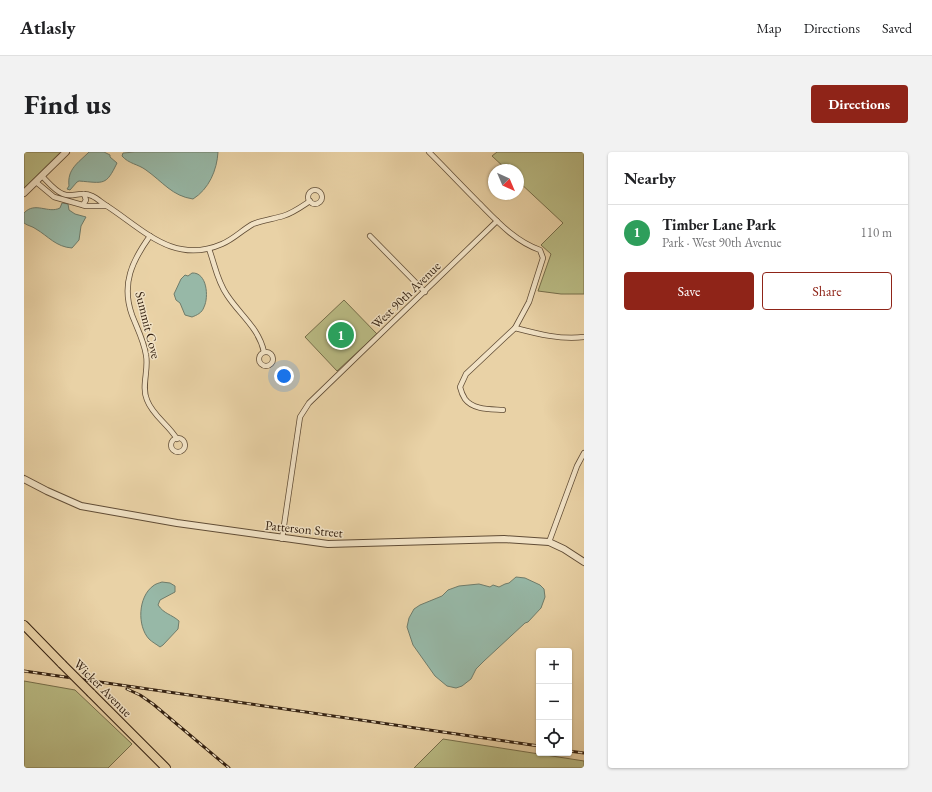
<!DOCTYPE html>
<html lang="en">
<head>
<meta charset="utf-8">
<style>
  :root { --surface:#fff; --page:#f2f2f2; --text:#202124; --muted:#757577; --line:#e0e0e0; --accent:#8f2418 }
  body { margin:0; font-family:"EB Garamond",serif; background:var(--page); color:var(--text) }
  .controls { position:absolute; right:12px; bottom:12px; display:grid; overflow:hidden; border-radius:4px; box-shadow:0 1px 3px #0004 }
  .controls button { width:36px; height:36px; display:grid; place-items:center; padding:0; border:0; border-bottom:1px solid var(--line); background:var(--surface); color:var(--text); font:20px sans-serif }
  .compass { position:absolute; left:464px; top:12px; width:36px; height:36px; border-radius:50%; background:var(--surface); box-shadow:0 1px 3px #0004; rotate:136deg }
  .you { position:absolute; left:260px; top:224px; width:14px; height:14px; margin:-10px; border:3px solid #fff; border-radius:50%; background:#1a73e8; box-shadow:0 0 0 6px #1a73e833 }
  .badge { display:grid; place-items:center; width:26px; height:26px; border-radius:50%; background:var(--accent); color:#fff; font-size:13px; font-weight:700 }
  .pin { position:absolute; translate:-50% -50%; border:2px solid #fff; box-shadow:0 1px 4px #0006 }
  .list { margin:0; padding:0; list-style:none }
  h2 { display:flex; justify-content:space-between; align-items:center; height:52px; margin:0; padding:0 16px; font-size:17px }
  h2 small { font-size:13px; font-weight:400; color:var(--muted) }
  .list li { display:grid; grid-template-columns:26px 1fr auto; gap:12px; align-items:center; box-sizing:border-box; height:56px; padding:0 16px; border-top:1px solid var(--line) }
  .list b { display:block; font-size:15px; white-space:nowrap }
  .list p { margin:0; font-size:13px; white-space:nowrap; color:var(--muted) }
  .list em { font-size:13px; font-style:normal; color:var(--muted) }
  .actions { display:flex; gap:8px; padding:12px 16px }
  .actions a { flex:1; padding:9px 0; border:1px solid var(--accent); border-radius:4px; text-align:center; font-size:14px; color:var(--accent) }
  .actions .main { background:var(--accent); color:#fff }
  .icon { flex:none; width:22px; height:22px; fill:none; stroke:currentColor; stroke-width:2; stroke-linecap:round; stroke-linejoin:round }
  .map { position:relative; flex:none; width:560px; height:616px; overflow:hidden; border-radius:4px }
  header { display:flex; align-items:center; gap:24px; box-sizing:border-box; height:56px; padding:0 20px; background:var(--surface); border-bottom:1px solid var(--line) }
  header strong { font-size:19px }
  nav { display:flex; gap:22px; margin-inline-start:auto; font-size:14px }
  .intro { display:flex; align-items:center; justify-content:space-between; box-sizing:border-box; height:96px; padding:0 24px }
  h1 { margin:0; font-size:28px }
  .button { padding:10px 18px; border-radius:4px; background:var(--accent); color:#fff; font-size:14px; font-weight:700 }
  main { display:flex; gap:24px; padding:0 24px }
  aside { flex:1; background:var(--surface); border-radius:4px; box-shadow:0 1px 3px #0004 }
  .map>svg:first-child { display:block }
  .green { fill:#b9bb84; stroke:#766e4a }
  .water { fill:#97b8a7; stroke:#6f7c6b }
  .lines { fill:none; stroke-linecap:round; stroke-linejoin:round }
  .minor-casing { stroke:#614d36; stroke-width:6 }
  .tertiary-casing { stroke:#614d36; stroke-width:8 }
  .trunk-casing { stroke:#342111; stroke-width:10 }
  .minor { stroke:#f1e2c5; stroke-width:4.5 }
  .tertiary { stroke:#f1e2c5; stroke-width:6 }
  .trunk { stroke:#e9d2a6; stroke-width:8 }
  .rail-casing { stroke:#342111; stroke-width:3 }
  .rail { stroke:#f1e2c5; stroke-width:1.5; stroke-dasharray:4.5; stroke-linecap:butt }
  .trunk-bridge-casing { stroke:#342111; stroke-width:10; stroke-linecap:butt }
  .trunk-bridge { stroke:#e9d2a6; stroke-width:8 }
  .labels { text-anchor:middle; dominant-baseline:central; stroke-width:3; stroke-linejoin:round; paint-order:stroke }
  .street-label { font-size:13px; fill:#342111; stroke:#f1e2c5 }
</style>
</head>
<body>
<header>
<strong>Atlasly</strong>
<nav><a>Map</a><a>Directions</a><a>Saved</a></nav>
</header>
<div class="intro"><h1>Find us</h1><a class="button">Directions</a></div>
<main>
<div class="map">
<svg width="560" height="616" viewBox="0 0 560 616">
  <rect width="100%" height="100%" fill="#e9d2a6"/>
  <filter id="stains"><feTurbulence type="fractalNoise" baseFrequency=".005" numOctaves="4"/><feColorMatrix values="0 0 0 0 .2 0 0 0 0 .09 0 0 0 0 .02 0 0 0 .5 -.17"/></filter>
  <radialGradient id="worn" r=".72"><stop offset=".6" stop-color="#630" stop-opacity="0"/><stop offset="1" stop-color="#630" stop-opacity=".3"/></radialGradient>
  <g class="green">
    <path d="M0,0H39L0,38Z"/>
    <path d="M473,0H560V142H537L514,139L527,102L517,93L539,71L494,29V18H483L468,4Z"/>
    <path d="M320,148L353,182L313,219L281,185Z"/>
    <path d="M0,529L51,538L108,592L84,616H0Z"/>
    <path d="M419,587L560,609V616H390Z"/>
  </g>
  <g class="water">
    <path d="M65,0H80L86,3V5L93,11C82,34 80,31 55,29L53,30L46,38L43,37L45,34C43,17 54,11 65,0Z"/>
    <path d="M111,0H194C193,18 185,37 169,47C148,44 139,30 122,18C114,12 105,12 98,4L99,1Z"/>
    <path d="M38,51L44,52L45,58L51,62L62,65L57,74L55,88L48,96C32,95 24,84 12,77C8,74 4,74 0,71V61C11,49 24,62 36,56Z"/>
    <path d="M168,121C183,120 185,145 180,155C178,161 173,163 168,165L161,163L156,151L152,148L150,142L157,127L161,123L164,124Z"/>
    <path d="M492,425L501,426L516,433L520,437L521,445L517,456L504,470L501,471L460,509L452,517L447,527L438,534L432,536L423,534L411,524L389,493L383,475L385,466L390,457L396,453L418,444L424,438L435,434L455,432L466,435L469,433L475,435L481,432L485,431Z"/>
    <path d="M138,430L146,431L151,434V440L136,448L134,453C140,462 147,462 155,469L154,477L139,493L136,495C132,492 128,490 125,487C113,474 114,445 129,434C131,432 135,431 138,430Z"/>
  </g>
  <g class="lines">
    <defs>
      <g id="minor">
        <path d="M405,0C421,16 437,33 453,49C472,68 490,89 516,98L519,106L505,150L491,176L442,222L436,235C437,239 439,244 441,247C449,258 467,257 479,258"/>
        <path d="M12,30L30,45L62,54H83C75,49 68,41 58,42C51,42 46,45 39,42C31,39 24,30 18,24"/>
        <circle cx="291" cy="45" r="7"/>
        <path d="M59,53L62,48L60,42"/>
        <path d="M83,54C120,78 150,113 198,92C210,87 218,78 229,72C239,68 249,67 259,64C269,61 277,55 286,49"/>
        <path d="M126,84C108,109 97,132 108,163C113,176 120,189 122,203C125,218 117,234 123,248C129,264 144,272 153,287"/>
        <path d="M346,84L401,140"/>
        <path d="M185,97C191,113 193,129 203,143C216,163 235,176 240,200"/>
        <path d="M491,176C514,182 537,188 560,185"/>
        <circle cx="242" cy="207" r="7"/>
        <circle cx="154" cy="293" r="7"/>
        <path d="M258,387L276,265L285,251L473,69"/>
        <path d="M525,390L553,314L560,301"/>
      </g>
      <g id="tertiary">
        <path d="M0,41L42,0"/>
        <path d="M0,327L23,339L57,354L153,371L304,392L480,387L525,390L540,397L560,410"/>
      </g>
      <g id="trunk">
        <path d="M0,473L38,512"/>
        <path d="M67,541L142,616"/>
      </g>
    </defs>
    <use href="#minor" class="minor-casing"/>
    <use href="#tertiary" class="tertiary-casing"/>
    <use href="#trunk" class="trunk-casing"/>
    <use href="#minor" class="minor"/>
    <use href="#tertiary" class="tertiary"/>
    <use href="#trunk" class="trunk"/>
    <defs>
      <g id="rail">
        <path d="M0,519L515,594"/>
        <path d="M103,537L116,543L129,552L205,616"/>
        <path d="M545,599L560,601"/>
      </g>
    </defs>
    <use href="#rail" class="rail-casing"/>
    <use href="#rail" class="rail"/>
    <defs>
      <path id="trunk-bridge" d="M38,512L67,541"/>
    </defs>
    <use href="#trunk-bridge" class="trunk-bridge-casing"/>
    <use href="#trunk-bridge" class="trunk-bridge"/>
  </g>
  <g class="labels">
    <g class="street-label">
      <text transform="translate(382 143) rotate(-44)">West 90th Avenue</text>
      <text transform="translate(124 173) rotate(76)">Summit Cove</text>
      <text transform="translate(280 377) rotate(6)">Patterson Street</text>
      <text transform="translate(79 536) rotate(45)">Wicker Avenue</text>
    </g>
  </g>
  <rect width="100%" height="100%" filter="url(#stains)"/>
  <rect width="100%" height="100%" fill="url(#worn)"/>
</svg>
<div class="controls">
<button>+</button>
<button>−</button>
<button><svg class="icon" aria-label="locate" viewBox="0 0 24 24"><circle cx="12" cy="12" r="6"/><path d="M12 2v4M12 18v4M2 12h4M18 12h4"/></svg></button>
</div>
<svg class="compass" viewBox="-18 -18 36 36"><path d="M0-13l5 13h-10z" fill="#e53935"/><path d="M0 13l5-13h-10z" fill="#757577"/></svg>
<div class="you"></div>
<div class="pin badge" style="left:317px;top:183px;background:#2e9e5b">1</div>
</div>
<aside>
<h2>Nearby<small></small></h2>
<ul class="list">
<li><span class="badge" style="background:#2e9e5b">1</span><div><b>Timber Lane Park</b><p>Park · West 90th Avenue</p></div><em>110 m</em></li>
</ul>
<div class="actions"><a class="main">Save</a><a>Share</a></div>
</aside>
</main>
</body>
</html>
